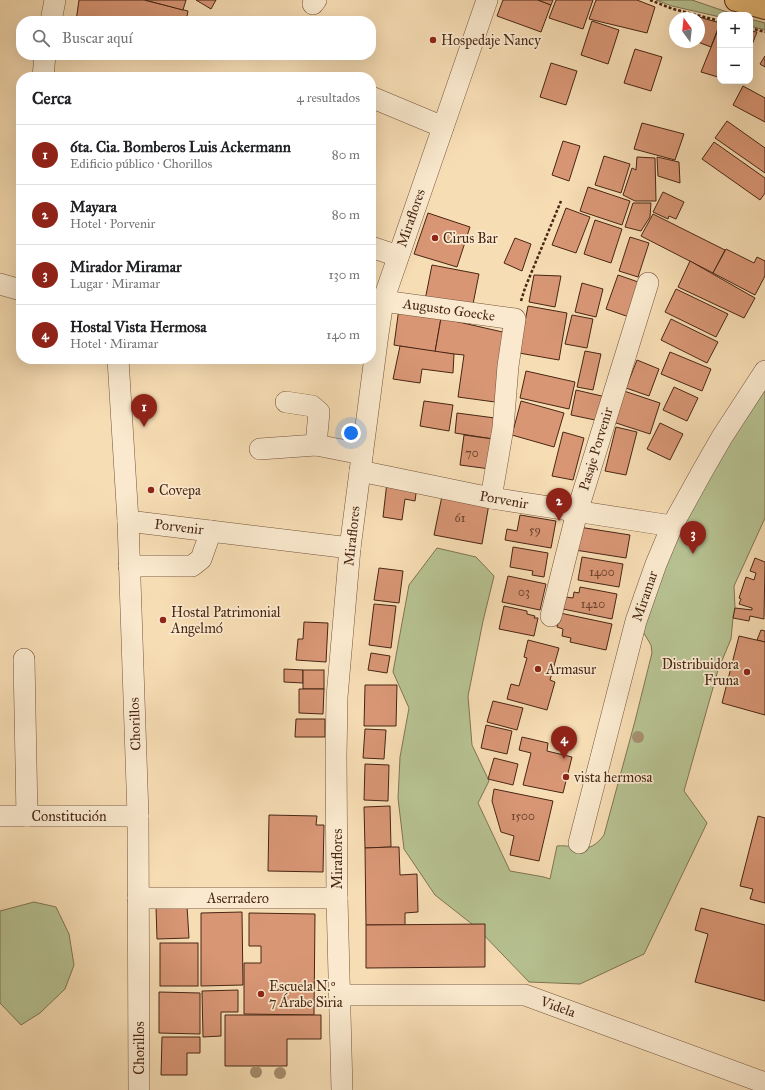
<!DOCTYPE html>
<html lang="es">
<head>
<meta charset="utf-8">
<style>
  :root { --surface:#fff; --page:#f2f2f2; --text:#202124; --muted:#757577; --line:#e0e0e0; --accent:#8f2418 }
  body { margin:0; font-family:"IM FELL Great Primer",serif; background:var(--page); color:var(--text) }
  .controls { position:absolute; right:12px; top:12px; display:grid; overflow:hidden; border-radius:8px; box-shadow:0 4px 16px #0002 }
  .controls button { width:36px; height:36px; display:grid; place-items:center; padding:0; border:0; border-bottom:1px solid var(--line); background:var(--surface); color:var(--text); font:20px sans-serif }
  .compass { position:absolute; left:669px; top:12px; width:36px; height:36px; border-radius:50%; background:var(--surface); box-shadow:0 4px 16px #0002; rotate:345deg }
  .you { position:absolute; left:351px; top:433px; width:14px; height:14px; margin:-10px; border:3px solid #fff; border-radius:50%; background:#1a73e8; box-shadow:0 0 0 6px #1a73e833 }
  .badge { display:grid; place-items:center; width:26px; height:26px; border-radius:50%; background:var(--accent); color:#fff; font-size:13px; font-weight:700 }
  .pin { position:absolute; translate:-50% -33px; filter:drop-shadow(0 1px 2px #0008) }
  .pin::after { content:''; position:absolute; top:21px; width:14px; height:12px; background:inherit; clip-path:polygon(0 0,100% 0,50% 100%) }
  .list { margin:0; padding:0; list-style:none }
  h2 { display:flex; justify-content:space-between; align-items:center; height:52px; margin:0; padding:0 16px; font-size:17px }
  h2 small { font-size:13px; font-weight:400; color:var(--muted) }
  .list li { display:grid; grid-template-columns:26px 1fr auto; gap:12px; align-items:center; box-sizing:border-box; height:60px; padding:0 16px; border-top:1px solid var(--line) }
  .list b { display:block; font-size:15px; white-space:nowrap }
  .list p { margin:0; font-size:13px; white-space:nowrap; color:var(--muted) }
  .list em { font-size:13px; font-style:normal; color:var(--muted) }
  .icon { flex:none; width:22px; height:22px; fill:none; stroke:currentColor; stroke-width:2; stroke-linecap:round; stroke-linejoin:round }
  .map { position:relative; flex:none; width:765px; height:1090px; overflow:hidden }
  .search { position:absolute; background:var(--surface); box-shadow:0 4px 16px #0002; left:16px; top:16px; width:360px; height:44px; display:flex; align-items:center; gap:10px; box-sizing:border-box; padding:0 14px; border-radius:16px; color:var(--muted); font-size:15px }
  .panel { position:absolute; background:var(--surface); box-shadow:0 4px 16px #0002; left:16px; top:72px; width:360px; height:292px; border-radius:16px }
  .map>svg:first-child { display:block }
  .green { fill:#b7c292; stroke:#807453 }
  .building { fill:#d89675; stroke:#482614 }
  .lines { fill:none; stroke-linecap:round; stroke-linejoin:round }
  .minor-casing { stroke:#74543c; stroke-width:22 }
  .major-casing { stroke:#482614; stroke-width:24 }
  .path { stroke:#482614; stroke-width:2.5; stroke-dasharray:3 2; stroke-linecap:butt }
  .minor { stroke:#fae9ce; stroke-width:21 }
  .major { stroke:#ecbe7a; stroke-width:22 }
  .tree { fill:#a68e6e }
  .poi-dot { fill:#8f2418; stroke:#fae9ce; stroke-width:1.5 }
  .labels { text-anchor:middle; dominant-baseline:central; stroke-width:3.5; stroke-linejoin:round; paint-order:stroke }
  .number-label { font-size:12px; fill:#6c422c }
  .poi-label { font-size:14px; fill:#482614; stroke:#fae9ce; text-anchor:start }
  .street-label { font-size:14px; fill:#482614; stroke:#fae9ce }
</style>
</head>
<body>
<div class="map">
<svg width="765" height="1090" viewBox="0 0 765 1090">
  <rect width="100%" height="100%" fill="#f7ddb4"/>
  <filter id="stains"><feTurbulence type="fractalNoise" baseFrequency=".005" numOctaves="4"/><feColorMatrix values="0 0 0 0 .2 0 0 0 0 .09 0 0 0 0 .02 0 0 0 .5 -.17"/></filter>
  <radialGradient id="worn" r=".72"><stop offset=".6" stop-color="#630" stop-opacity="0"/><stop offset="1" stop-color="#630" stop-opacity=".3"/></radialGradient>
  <g class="green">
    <path d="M656,0H692L736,15H720V17L672,6Z"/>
    <path d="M750,19L765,23V30L750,26Z"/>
    <path d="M765,386V518L734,586L735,608L733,618L731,639L718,670L684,791L707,823L644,954L580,984L529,982L477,928L435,895L404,849L398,798L400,757L409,708L393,672L409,585L437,548L476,557L494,576L483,621L468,696L472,745L489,781L478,803L510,871L544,877L550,879L557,846C577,844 588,857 604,835L635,721L652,653L651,645L642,630L654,589L699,494Z"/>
    <path d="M34,902L56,907L69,934L74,965L65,989L40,1013L21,1025L0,1003V911Z"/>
  </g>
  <g class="building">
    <path d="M79,0H144L188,11L186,21H76Z"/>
    <path d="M145,0H186L183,10Z"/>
    <path d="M196,0H216L211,9Z"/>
    <path d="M503,0H538L551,5L541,32L497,16Z"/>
    <path d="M538,0H553L551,5Z"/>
    <path d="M556,0H593L583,29L549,18Z"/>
    <path d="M596,0H637L655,7L647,33L589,19Z"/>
    <path d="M699,17L720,23L711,47L698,42H699Z"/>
    <path d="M592,21L619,30L608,64L581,55Z"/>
    <path d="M720,25V76L718,77L701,72Z"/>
    <path d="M750,31L757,32L750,50Z"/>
    <path d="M635,49L662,57L651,91L624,83Z"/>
    <path d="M765,56V67L760,64Z"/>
    <path d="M551,63L577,71L566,105L540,97Z"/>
    <path d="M743,86L765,98V122L733,105Z"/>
    <path d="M727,121L765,148V173L715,138Z"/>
    <path d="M642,123L684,134L675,160L634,149Z"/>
    <path d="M563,141L580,146L569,181L552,175Z"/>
    <path d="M714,142L765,178V193L760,200L702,159Z"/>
    <path d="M604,156L630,164L621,193L595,185Z"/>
    <path d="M637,157L655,158L656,201H635L623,195L632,168L636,170Z"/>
    <path d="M657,157L679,162L680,183L658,176Z"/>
    <path d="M588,187L630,201L622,225L580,211Z"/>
    <path d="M663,192L684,202L676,219L669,216L668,219L653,212Z"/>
    <path d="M633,203H651L650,217L641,231L625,227Z"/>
    <path d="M566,208L590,217L576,253L552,245Z"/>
    <path d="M428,213L470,227L457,267L414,254Z"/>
    <path d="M653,214L725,250L713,273L641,236Z"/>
    <path d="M595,220L622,229L611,263L584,254Z"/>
    <path d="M630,237L649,243L638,277L619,271Z"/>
    <path d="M515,238L531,244L522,271L504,263Z"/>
    <path d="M726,249L754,263L757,257L765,261V276L755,295L713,273Z"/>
    <path d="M690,261L755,298L744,318L678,287Z"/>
    <path d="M432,265L479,274L472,309L425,300Z"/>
    <path d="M534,275L561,276L555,307L529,302Z"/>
    <path d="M618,275L644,284L632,318L606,309Z"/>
    <path d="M582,283L603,289L596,317L575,312Z"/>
    <path d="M676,289L728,314L716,337L665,312Z"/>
    <path d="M528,306L567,313L559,360L519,353Z"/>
    <path d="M399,308L441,318L435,352L394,345Z"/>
    <path d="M572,315L593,319L587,348L565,344Z"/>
    <path d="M441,318L507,333L495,402L458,397L464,355L435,352Z"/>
    <path d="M671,319L718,342L707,363L661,340Z"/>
    <path d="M400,346L454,354L453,373L422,369L420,383L393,379Z"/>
    <path d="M585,351L601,354L593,390L577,387Z"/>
    <path d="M670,352L711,369L702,391L661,374Z"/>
    <path d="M637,360L659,369L649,396L626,388Z"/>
    <path d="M526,371L575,382L569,409L520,398Z"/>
    <path d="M674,387L698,398L687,421L663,410Z"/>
    <path d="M576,390L606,397L600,421L571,415Z"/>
    <path d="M621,390L660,403L650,434L610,421Z"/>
    <path d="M424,401L453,405L449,431L420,426Z"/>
    <path d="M521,401L564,413L554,447L512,435Z"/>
    <path d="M457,413L495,418L493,439L455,433Z"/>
    <path d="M660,423L683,434L670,460L647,449Z"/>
    <path d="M616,427L637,432L626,475L605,471Z"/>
    <path d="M563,432L584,438L573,480L552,476Z"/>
    <path d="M464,435L493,439L490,469L460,465Z"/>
    <path d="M387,482L417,486L415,501L405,499L402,520L383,517Z"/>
    <path d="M442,496L489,504L482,544L434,535Z"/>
    <path d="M520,515L556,521L551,548L505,540L507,529L517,531Z"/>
    <path d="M579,527L630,535L626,558L575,550Z"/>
    <path d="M513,547L548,553L544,577L532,575L533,571L510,567Z"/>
    <path d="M582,557L623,564L619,587L578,580Z"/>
    <path d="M755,558L765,562L764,619L750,616L749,621L733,618L735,608L752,610V608L739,604L741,599L739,598L746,577L754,580L756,573L750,571Z"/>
    <path d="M379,568L403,571L399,603L374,600Z"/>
    <path d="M508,576L546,584L540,610L502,602Z"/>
    <path d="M580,587L617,594L612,619L563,609L566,597L573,598L574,592L579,593Z"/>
    <path d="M374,604L396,606L391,648L369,645Z"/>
    <path d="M504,606L527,611V614L535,616L534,618H538L534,636L499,629Z"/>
    <path d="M560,613L612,624L606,650L570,642L571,638L562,636L563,629L557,627Z"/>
    <path d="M304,622L328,623L326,662L296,660L298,639H303Z"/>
    <path d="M761,630L765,631V642L757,640Z"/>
    <path d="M739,636L765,642V715L722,703Z"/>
    <path d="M528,640L559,648L550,680L555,682L547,710L507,699L511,684L519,686L527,658L524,657Z"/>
    <path d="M371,653L390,656L387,673L368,670Z"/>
    <path d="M284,669L303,670V683L284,682Z"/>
    <rect x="303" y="670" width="21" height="19"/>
    <path d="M365,685H397L396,726H364Z"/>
    <path d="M299,689H324L323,714L299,713Z"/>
    <path d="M493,701L523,708L517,730L487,722Z"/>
    <path d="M296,719H325V737H295Z"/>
    <path d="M486,725L512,731L507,754L481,748Z"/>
    <path d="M365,729L386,730L384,759L363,758Z"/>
    <path d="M522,737L548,743L547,751L572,757L563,793L523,785L531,753L519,750Z"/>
    <path d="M494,758L518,764L513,785L488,779Z"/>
    <path d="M365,764L389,765L388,801L364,800Z"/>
    <path d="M494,789L553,801L539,861L510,855L514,836L501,832L492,801Z"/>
    <path d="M390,806L391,847L365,848L364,807Z"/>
    <path d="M269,815L317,816L316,825H324L323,872L268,871Z"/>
    <path d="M758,816L765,818V903L750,899L753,889L740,886Z"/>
    <path d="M391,847H399L400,875L417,874L418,912L405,913V925H366L365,848Z"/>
    <path d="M187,906L189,938L157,939L156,907Z"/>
    <path d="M701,908L765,925V1001L695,982L708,934L695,930Z"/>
    <path d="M242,912L243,985L201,986V913Z"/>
    <path d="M249,913L315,914L314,1015L244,1014V963H261V946H249Z"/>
    <path d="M485,924V967L366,968V925Z"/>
    <rect x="160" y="943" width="38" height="43"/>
    <path d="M238,990V1012H221V1036L203,1037L202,991Z"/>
    <path d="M159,992L200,993V1034L159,1033Z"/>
    <path d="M225,1015H321V1039H287V1066H225Z"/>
    <path d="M162,1037H200V1053H187V1075H161Z"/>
  </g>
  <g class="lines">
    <defs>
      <g id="minor">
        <path d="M313,4L316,0"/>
        <path d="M51,21L55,0"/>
        <path d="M43,77L45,55"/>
        <path d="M371,97L443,127"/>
        <path d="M371,247L398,256"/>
        <path d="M0,284L21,290"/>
        <path d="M383,301L515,319L508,366L503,428L491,498"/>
        <path d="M118,359L128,521L138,816L139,1090"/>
        <path d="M286,402L312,406L319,412L316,445"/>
        <path d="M260,449L316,445L362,454"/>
        <path d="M360,471L491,498L672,526"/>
        <path d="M128,521L350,548"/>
        <path d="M129,566H192L201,559L211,531"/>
        <path d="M551,616L577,512L648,283"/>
        <path d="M24,659L27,816"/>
        <path d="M0,816H138"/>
        <path d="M579,843L636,621L656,564L672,526L703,470L722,437L765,371"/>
        <path d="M138,898H337"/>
        <path d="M340,995H525L765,1083"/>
        <path d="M342,1090L337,898L336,757L337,697L350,548L378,334L383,301L487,0"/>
      </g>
      <path id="major" d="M736,0L765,8"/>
    </defs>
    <use href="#minor" class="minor-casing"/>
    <use href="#major" class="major-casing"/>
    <g class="path">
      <path d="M650,0L673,9L720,21"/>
      <path d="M750,28L765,32"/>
      <path d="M521,301L525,288L561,201"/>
    </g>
    <use href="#minor" class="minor"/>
    <use href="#major" class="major"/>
  </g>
  <g class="tree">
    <circle cx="638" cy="737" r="6"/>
    <circle cx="256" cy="1072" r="6"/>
    <circle cx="280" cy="1073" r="6"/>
  </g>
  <g class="poi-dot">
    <circle cx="433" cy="40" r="4"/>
    <circle cx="435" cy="238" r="4"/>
    <circle cx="151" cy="490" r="4"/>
    <circle cx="163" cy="620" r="4"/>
    <circle cx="538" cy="669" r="4"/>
    <circle cx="747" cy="672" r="4"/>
    <circle cx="566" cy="777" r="4"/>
    <circle cx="261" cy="994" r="4"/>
  </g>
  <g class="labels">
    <g class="number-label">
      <text x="472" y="453">70</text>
      <text x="460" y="518">61</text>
      <text x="535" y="530">59</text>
      <text x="602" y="572">1400</text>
      <text x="524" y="592">03</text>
      <text x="593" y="604">1420</text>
      <text x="523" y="816">1500</text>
    </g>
    <g class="poi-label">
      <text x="441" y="40">Hospedaje Nancy</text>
      <text x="443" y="238">Cirus Bar</text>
      <text x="159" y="490">Covepa</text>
      <text x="171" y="612">Hostal Patrimonial<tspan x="171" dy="16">Angelmó</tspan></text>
      <text x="739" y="664" text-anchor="end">Distribuidora<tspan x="739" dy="16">Fruna</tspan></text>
      <text x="546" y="669">Armasur</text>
      <text x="574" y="777">vista hermosa</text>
      <text x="269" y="986">Escuela N.º<tspan x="269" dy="16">7 Árabe Siria</tspan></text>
    </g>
    <g class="street-label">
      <text transform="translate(411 218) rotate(-71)">Miraflores</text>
      <text transform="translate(449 310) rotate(8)">Augusto Goecke</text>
      <text transform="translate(596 449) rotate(-73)">Pasaje Porvenir</text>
      <text transform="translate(504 500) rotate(10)">Porvenir</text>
      <text transform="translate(179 527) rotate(7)">Porvenir</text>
      <text transform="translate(352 536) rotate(-84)">Miraflores</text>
      <text transform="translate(645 596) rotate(-71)">Miramar</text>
      <text transform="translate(135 724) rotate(-92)">Chorillos</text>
      <text x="69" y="816">Constitución</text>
      <text transform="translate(337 859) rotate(-90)">Miraflores</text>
      <text x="238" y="898">Aserradero</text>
      <text transform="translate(558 1007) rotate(20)">Videla</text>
      <text transform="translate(139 1048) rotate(-90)">Chorillos</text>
    </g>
  </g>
  <rect width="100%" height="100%" filter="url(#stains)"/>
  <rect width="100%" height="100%" fill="url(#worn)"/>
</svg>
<div class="controls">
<button>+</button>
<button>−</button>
</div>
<svg class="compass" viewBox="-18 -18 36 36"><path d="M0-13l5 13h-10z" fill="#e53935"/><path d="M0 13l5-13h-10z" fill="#757577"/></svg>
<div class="you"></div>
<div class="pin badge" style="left:144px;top:427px">1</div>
<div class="pin badge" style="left:559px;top:521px">2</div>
<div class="pin badge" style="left:693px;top:554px">3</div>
<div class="pin badge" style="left:564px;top:759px">4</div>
<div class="search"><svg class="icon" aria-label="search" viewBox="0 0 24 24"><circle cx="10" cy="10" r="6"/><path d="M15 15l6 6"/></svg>Buscar aquí</div>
<section class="panel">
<h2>Cerca<small>4 resultados</small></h2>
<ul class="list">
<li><span class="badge">1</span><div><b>6ta. Cia. Bomberos Luis Ackermann</b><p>Edificio público · Chorillos</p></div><em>80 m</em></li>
<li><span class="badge">2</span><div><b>Mayara</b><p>Hotel · Porvenir</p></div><em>80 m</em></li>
<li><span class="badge">3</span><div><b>Mirador Miramar</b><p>Lugar · Miramar</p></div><em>130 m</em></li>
<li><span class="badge">4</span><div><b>Hostal Vista Hermosa</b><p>Hotel · Miramar</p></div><em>140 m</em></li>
</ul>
</section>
</div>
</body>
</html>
